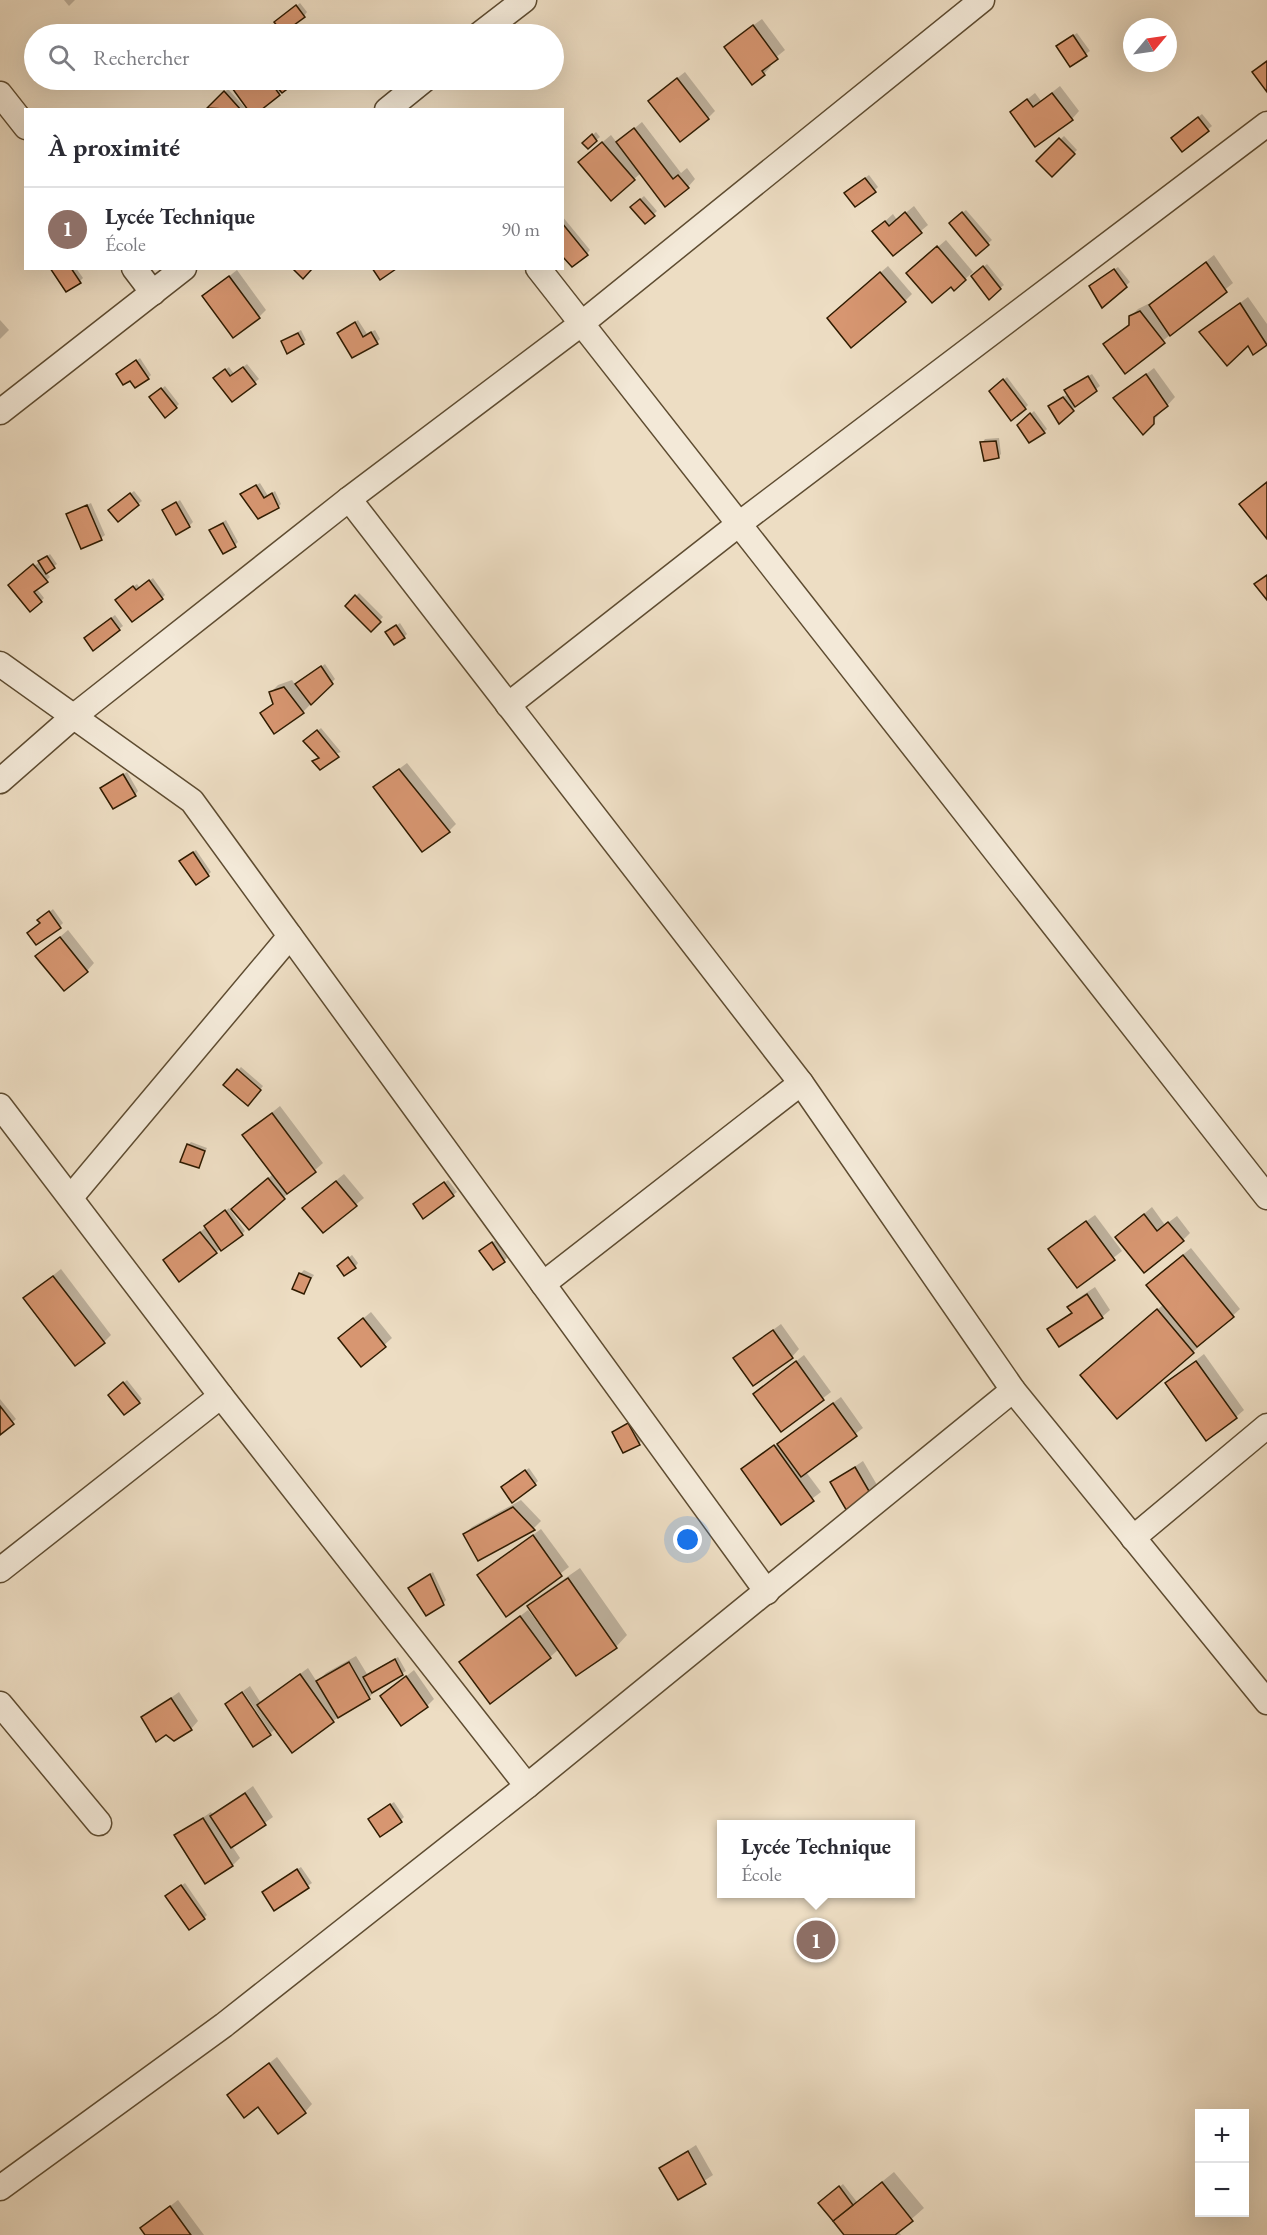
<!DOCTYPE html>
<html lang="fr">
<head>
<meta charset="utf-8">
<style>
  :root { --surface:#fff; --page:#f2f2f3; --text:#2b2b33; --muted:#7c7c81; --line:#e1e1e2; --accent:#8f2418 }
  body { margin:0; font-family:"EB Garamond",serif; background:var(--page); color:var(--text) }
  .controls { position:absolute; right:18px; bottom:18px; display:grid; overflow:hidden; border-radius:0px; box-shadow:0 6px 24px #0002 }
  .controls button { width:54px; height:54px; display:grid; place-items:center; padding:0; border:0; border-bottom:2px solid var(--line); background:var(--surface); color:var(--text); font:30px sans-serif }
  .compass { position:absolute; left:1123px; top:18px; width:54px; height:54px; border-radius:50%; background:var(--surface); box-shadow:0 6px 24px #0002; rotate:61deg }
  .you { position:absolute; left:688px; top:1540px; width:21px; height:21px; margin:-15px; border:4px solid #fff; border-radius:50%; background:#1a73e8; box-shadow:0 0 0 9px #1a73e833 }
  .badge { display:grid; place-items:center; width:39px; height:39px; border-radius:50%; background:var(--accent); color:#fff; font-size:20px; font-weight:700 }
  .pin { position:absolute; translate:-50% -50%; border:3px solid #fff; box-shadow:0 2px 6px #0006 }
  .popup { position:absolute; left:717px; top:1820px; width:198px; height:78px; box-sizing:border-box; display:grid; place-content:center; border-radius:0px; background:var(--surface); filter:drop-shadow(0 2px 4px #0005); font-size:20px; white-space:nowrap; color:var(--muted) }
  .popup b { font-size:22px; color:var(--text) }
  .popup::after { content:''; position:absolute; left:50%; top:100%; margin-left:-12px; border:12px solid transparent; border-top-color:var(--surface) }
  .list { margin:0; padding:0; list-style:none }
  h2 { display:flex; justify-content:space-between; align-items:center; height:78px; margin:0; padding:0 24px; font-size:26px }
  h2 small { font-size:20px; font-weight:400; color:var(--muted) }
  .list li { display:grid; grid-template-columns:39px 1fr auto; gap:18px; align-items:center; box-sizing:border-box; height:84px; padding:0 24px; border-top:2px solid var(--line) }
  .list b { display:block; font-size:22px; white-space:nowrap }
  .list p { margin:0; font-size:20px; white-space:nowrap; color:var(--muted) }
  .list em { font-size:20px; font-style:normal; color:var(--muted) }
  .icon { flex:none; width:33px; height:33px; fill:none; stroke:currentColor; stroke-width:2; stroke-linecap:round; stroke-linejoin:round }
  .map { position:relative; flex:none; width:1267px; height:2235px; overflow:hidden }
  .search { position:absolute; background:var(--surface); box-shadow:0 6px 24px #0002; left:24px; top:24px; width:540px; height:66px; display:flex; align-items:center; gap:15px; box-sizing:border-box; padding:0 21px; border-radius:33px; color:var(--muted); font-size:22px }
  .panel { position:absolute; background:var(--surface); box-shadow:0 6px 24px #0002; left:24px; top:108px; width:540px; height:162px; border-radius:0px }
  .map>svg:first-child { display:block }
  .shadow { fill:#0003 }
  .building { fill:#d79671; stroke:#2f1b00; stroke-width:1.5 }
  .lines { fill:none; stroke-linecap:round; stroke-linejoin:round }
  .street-casing { stroke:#5e4c31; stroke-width:27 }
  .street { stroke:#f3e9d8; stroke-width:24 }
</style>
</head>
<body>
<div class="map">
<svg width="1267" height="2235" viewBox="0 0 1267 2235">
  <rect width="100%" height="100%" fill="#edddc3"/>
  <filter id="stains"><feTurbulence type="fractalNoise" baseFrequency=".00333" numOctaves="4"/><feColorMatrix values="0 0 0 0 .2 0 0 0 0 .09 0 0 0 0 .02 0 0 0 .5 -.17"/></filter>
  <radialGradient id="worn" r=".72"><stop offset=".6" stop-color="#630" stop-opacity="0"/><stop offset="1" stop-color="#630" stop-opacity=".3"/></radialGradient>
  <g class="shadow">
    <path d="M64,0H75L69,6Z"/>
    <path d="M300,3L307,12L304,16L280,19Z"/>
    <path d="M762,19L785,50L769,63L771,66L764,74L733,40Z"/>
    <path d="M441,25L447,34H427Z"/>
    <path d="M190,29L194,34H183Z"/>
    <path d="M1077,33L1090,51L1070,65L1061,43Z"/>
    <path d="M685,72L715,111L708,118L657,94Z"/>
    <path d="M242,80H297L258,110L234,88Z"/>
    <path d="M1060,86L1079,111L1072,119L1020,105L1035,93L1041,101Z"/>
    <path d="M228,89L247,110L209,108Z"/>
    <path d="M1202,114L1212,126L1183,150L1176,135Z"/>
    <path d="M642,122L681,173L687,168L695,179L688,187L641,173L634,179L587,155L611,135L617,143Z"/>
    <path d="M596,132L600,137L588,147L584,143Z"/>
    <path d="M1064,136L1077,150L1052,175L1038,161Z"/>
    <path d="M869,175L878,187L875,190L850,189Z"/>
    <path d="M644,196L657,211L645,222L635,204Z"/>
    <path d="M914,206L928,225L893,254L882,224L893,214L897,220Z"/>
    <path d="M966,210L992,240L976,254L954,219Z"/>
    <path d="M562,216L590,250L587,254L562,253Z"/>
    <path d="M946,240L973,272L955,288L916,266Z"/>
    <path d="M1214,255L1233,283L1125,372L1105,344L1130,323V317L1138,309L1148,304L1150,306Z"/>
    <path d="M987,264L1004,285L1000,288L976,273Z"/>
    <path d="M888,266L912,294L905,301L836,311Z"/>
    <path d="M1118,267L1130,282L1103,306L1091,286Z"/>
    <path d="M52,268H76L83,278L80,281Z"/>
    <path d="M237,270L266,310L259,317L204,296Z"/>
    <path d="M1248,297L1267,324V343L1254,353L1248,344L1201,332Z"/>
    <path d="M0,320L9,330L0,339Z"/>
    <path d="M358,320L367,334L375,330L380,339L377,342L339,333Z"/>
    <path d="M301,330L306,340L303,343L282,342Z"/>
    <path d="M140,358L151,375L148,378L130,379L118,374Z"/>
    <path d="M247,364L259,379L232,400L218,375L229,367L234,374Z"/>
    <path d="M1154,368L1175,397L1143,432L1115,398Z"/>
    <path d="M1092,374L1100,386L1075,405L1073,410L1054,403L1068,394L1069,387Z"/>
    <path d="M1007,377L1028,405L1025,408L991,391Z"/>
    <path d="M165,386L179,404L176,407L155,394Z"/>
    <path d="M1034,411L1047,429L1044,432L1019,425Z"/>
    <path d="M999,438L1001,454L998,457L982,443L985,439Z"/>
    <path d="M260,483L268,496L275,491L281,504L278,507L245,491Z"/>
    <path d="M134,491L142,501L118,520L114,507Z"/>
    <path d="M180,500L193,522L189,526L164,510Z"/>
    <path d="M91,503L105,535L101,538L68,514Z"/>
    <path d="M226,520L238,542L235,545L214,527Z"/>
    <path d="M50,554L57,564L46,572L50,577L37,589L44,598L41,601L13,582Z"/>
    <path d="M153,578L165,595L162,598L120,596L137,584L140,588Z"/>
    <path d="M359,593L383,617L371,630L347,606Z"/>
    <path d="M115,615L123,626L93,649L89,635Z"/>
    <path d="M400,623L407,634L404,637L391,629Z"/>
    <path d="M325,664L335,679L303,712L274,732L262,713L274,703L271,692L278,685L292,680L296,686Z"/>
    <path d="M321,728L341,752L314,761L320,757L309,738Z"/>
    <path d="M407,763L456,824L449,831L375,787Z"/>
    <path d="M127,772L138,791L135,795L105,785Z"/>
    <path d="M196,850L211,872L208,875L185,858Z"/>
    <path d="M53,909L63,923L60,926L41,923L43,917Z"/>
    <path d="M68,930L94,963L87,971L38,956Z"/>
    <path d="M241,1067L263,1086L251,1101L225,1084Z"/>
    <path d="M280,1106L323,1163L249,1228L241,1202L273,1174L244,1135Z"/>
    <path d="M191,1142L207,1148L198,1166L188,1145Z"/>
    <path d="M344,1174L364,1198L323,1231L312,1200Z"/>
    <path d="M448,1180L457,1192L424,1216L418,1201Z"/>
    <path d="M1152,1207L1165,1225L1177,1216L1190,1233L1183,1240L1117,1237Z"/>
    <path d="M229,1208L245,1231L242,1234L216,1252L165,1261Z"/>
    <path d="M1095,1215L1122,1251L1078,1286L1058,1242Z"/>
    <path d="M496,1240L507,1258L504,1261L485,1248Z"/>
    <path d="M1191,1248L1240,1309L1193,1352L1093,1364L1164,1304L1156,1277Z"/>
    <path d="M352,1255L358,1263L355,1267L342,1263Z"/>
    <path d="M61,1269L111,1335L104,1342L25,1298Z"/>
    <path d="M304,1270L314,1275L303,1293L300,1274Z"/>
    <path d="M1095,1287L1110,1310L1102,1317L1049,1330L1072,1312L1069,1307L1077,1299Z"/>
    <path d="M371,1312L392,1338L362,1365L348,1331Z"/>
    <path d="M781,1324L799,1349L792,1357L735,1358Z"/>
    <path d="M1204,1354L1244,1410L1236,1417L1167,1383Z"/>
    <path d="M804,1355L831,1392L782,1430L755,1394Z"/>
    <path d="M127,1380L142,1399L139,1402L113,1391Z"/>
    <path d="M841,1397L863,1428L806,1472L821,1492L781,1522L743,1469Z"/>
    <path d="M0,1399L16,1419L0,1433Z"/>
    <path d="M631,1421L642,1440L639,1444L614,1432Z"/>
    <path d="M863,1461L880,1490L872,1497L832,1482Z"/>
    <path d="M529,1468L538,1481L535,1484H506Z"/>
    <path d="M521,1500L541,1521L534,1528L479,1558L465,1534L472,1527Z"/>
    <path d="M541,1529L569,1567L506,1615L478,1576Z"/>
    <path d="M580,1568L627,1635L616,1647L576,1674L559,1649L550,1657L461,1662L528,1610L538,1623L540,1622L529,1606L541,1595Z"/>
    <path d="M433,1572L446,1600L443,1604L413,1585Z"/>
    <path d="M356,1656L367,1674L398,1657L406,1671L376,1689L369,1698L333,1721L276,1728L271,1733L243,1691L250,1686L261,1703L308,1668L317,1682L326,1673Z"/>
    <path d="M414,1670L434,1699L427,1706L382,1696Z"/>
    <path d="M179,1692L198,1721L191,1729L143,1718Z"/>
    <path d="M253,1786L273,1817L232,1846L240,1858L233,1865L205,1882L176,1836L211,1812L213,1815Z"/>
    <path d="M394,1802L404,1817L401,1820L374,1816Z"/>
    <path d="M301,1867L312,1883L274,1908L267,1889Z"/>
    <path d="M185,1883L207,1915L204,1918L167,1896Z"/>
    <path d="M277,2057L312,2104L305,2112L258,2105L229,2095Z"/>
    <path d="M696,2145L713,2175L678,2198L661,2168Z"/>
    <path d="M894,2172L924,2208L898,2231L901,2235H846L820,2203L843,2184L857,2202Z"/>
    <path d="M178,2200L204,2235H147L142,2228Z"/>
  </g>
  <g class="building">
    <path d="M296,5L305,17L283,33L274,22Z"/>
    <path d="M753,25L778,59L762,71L765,75L752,85L724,47Z"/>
    <path d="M1073,35L1087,56L1070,67L1056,46Z"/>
    <path d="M1267,61V92L1252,72Z"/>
    <path d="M677,78L709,119L680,142L648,101Z"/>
    <path d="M242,80H269L280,95L261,110H248L232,88Z"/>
    <path d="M271,80H299L282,93Z"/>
    <path d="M224,91L241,110L207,108Z"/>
    <path d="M1052,93L1073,120L1035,147L1010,112L1027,99L1033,107Z"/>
    <path d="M1198,117L1209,131L1182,152L1171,138Z"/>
    <path d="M634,128L673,179L678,175L689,188L665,207L616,142Z"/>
    <path d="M592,134L597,141L588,149L582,143Z"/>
    <path d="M1059,138L1075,154L1052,177L1036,161Z"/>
    <path d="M602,142L635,180L611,201L578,162Z"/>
    <path d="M865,178L876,192L855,207L844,193Z"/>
    <path d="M640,199L655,216L645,224L630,207Z"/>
    <path d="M905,212L922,233L893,256L872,231L885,221L889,226Z"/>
    <path d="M962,212L989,245L976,256L949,223Z"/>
    <path d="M562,223L588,255L572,267L562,256Z"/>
    <path d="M937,246L966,280L954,291L951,287L932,303L906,273Z"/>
    <path d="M1206,262L1227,292L1170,336L1149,305Z"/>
    <path d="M983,266L1001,289L989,300L971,276Z"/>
    <path d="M50,268H71L81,283L66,292Z"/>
    <path d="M292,268H312V269L303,279Z"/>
    <path d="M372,268H395L396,269L380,280Z"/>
    <path d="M1114,269L1127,287L1102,308L1089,286Z"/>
    <path d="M880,272L906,302L851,348L827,318Z"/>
    <path d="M229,276L260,318L233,338L202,296Z"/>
    <path d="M1240,303L1267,345L1253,355L1248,346L1227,366L1199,332Z"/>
    <path d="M1140,311L1165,343L1125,374L1103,344L1129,325V316Z"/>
    <path d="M355,322L363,337L371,332L378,344L352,358L337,333Z"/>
    <path d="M298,333L304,344L287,354L281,341Z"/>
    <path d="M136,360L149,379L135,388L130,381L123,385L116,374Z"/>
    <path d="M243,367L256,384L232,402L213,378L225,369L230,376Z"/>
    <path d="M1146,374L1168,406L1154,417V424L1143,435L1113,398Z"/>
    <path d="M1088,376L1097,391L1075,407L1064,390Z"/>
    <path d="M1003,379L1026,409L1011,421L989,391Z"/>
    <path d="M161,388L177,408L165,418L149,397Z"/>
    <path d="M1063,397L1074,411L1059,424L1048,406Z"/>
    <path d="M1030,413L1045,433L1029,443L1017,425Z"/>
    <path d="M996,441L999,458L984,461L980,442Z"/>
    <path d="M1267,482V539L1239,504Z"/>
    <path d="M256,485L264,498L272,493L279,508L258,519L240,494Z"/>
    <path d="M130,493L139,505L118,522L108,510Z"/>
    <path d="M176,502L190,527L176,535L162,510Z"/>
    <path d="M87,505L102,540L81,549L66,514Z"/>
    <path d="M223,523L236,547L223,554L209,530Z"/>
    <path d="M47,556L55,568L46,574L38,561Z"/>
    <path d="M33,564L48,582L34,592L42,602L30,612L8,585Z"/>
    <path d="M1267,575V600L1254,584Z"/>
    <path d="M149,580L163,599L132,622L115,600L133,586L136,590Z"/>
    <path d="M355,595L381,622L371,632L345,606Z"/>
    <path d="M111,618L120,630L93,651L84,638Z"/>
    <path d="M396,625L405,638L394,645L385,632Z"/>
    <path d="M321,666L333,684L311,705L295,684Z"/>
    <path d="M284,687L304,713L274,734L260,713L273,704L269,692Z"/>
    <path d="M317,730L339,757L320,770L312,761L319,758L303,741Z"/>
    <path d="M399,769L450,832L422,852L373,787Z"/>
    <path d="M123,774L136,796L113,809L100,788Z"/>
    <path d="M193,852L209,876L196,885L179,861Z"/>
    <path d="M49,911L61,928L36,945L27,933L40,923L37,920Z"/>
    <path d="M60,937L88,972L64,991L35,956Z"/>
    <path d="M237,1069L261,1090L248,1106L223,1085Z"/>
    <path d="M272,1113L316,1172L287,1194L242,1135Z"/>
    <path d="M187,1144L205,1151L199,1168L180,1162Z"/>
    <path d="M268,1178L285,1199L249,1230L231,1209Z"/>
    <path d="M336,1181L357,1206L323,1233L302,1208Z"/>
    <path d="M444,1182L454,1196L423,1219L413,1204Z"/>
    <path d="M225,1210L243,1235L221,1251L204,1226Z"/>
    <path d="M1144,1214L1157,1231L1168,1222L1184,1241L1144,1273L1115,1237Z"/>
    <path d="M1086,1221L1115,1260L1077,1288L1048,1249Z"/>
    <path d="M200,1232L217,1253L179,1282L163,1260Z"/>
    <path d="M492,1242L505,1262L493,1270L479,1251Z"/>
    <path d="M1183,1255L1234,1317L1197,1347L1146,1285Z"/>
    <path d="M348,1257L356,1268L344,1276L337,1266Z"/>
    <path d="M299,1273L311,1278L304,1294L292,1289Z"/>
    <path d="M53,1276L105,1343L75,1366L23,1298Z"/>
    <path d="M1087,1294L1103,1318L1059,1347L1047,1329L1072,1313L1067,1307Z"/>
    <path d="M1157,1309L1194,1353L1117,1419L1080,1375Z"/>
    <path d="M363,1318L386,1347L361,1367L338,1338Z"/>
    <path d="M773,1330L793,1358L753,1386L733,1358Z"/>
    <path d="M796,1361L824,1400L781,1432L753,1394Z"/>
    <path d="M1196,1361L1237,1418L1206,1441L1165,1383Z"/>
    <path d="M123,1382L140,1403L124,1415L108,1395Z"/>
    <path d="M833,1403L857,1436L801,1477L777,1444Z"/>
    <path d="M0,1406L14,1424L0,1435Z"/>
    <path d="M628,1423L640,1445L623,1453L612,1432Z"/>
    <path d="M774,1445L814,1501L781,1525L741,1469Z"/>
    <path d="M855,1467L873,1498L848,1513L830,1482Z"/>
    <path d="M525,1470L536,1485L512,1503L501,1487Z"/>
    <path d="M513,1507L535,1530L478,1561L463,1534Z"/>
    <path d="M533,1535L562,1576L506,1617L477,1575Z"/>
    <path d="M430,1574L444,1605L426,1616L408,1588Z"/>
    <path d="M568,1578L617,1648L576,1676L527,1606Z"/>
    <path d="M520,1616L551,1658L490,1704L459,1662Z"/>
    <path d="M395,1659L403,1675L372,1693L363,1677Z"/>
    <path d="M349,1662L370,1699L338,1718L316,1681Z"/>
    <path d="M300,1674L334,1722L292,1753L257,1705Z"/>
    <path d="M406,1676L428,1707L401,1726L380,1696Z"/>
    <path d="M242,1692L271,1735L253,1747L225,1704Z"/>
    <path d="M171,1698L192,1730L174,1741L166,1735L156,1742L141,1717Z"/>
    <path d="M245,1793L266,1825L231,1848L210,1816Z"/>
    <path d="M390,1804L402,1822L380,1837L368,1819Z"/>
    <path d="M203,1818L233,1866L205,1884L174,1835Z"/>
    <path d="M297,1869L309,1888L274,1911L262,1892Z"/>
    <path d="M181,1885L205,1919L189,1930L165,1896Z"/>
    <path d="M269,2063L306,2113L278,2134L258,2107L244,2118L227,2095Z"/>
    <path d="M688,2151L706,2184L678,2200L659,2168Z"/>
    <path d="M882,2182L913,2221L895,2235H844L833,2221Z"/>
    <path d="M839,2186L853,2205L833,2221L818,2203Z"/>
    <path d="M170,2206L191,2235H145L140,2228Z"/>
  </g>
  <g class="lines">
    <defs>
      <g id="street">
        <path d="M982,0L581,324L349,499L801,1083L1013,1390"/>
        <path d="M480,34L524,0"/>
        <path d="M0,94L26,127"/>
        <path d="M387,110L424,80"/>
        <path d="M134,268L153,293"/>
        <path d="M538,268L1267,1197"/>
        <path d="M0,412L184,268"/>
        <path d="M0,664L192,801L767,1592"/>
        <path d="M508,705L739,524L1267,124"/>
        <path d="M0,781L73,717L349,499"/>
        <path d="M0,1106L221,1396L527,1786L224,2025L0,2188"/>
        <path d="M71,1197L290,936"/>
        <path d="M543,1284L801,1083"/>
        <path d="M1133,1538L1267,1426"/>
        <path d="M0,1570L221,1396"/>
        <path d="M0,1704L99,1823"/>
        <path d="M527,1786L1013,1390L1267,1702"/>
      </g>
    </defs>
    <use href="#street" class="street-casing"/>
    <use href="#street" class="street"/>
  </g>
  <rect width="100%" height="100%" filter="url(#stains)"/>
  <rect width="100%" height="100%" fill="url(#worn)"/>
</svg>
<div class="controls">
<button>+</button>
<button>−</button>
</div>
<svg class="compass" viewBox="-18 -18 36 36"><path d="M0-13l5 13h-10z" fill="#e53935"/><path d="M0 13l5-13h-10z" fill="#7c7c81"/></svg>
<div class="you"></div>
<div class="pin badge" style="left:816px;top:1940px;background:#8d6e63">1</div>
<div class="popup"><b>Lycée Technique</b>École</div>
<div class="search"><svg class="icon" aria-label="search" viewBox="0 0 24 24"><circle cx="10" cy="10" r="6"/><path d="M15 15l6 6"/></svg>Rechercher</div>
<section class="panel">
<h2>À proximité<small></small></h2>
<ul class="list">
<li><span class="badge" style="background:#8d6e63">1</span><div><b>Lycée Technique</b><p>École</p></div><em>90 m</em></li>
</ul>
</section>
</div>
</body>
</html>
